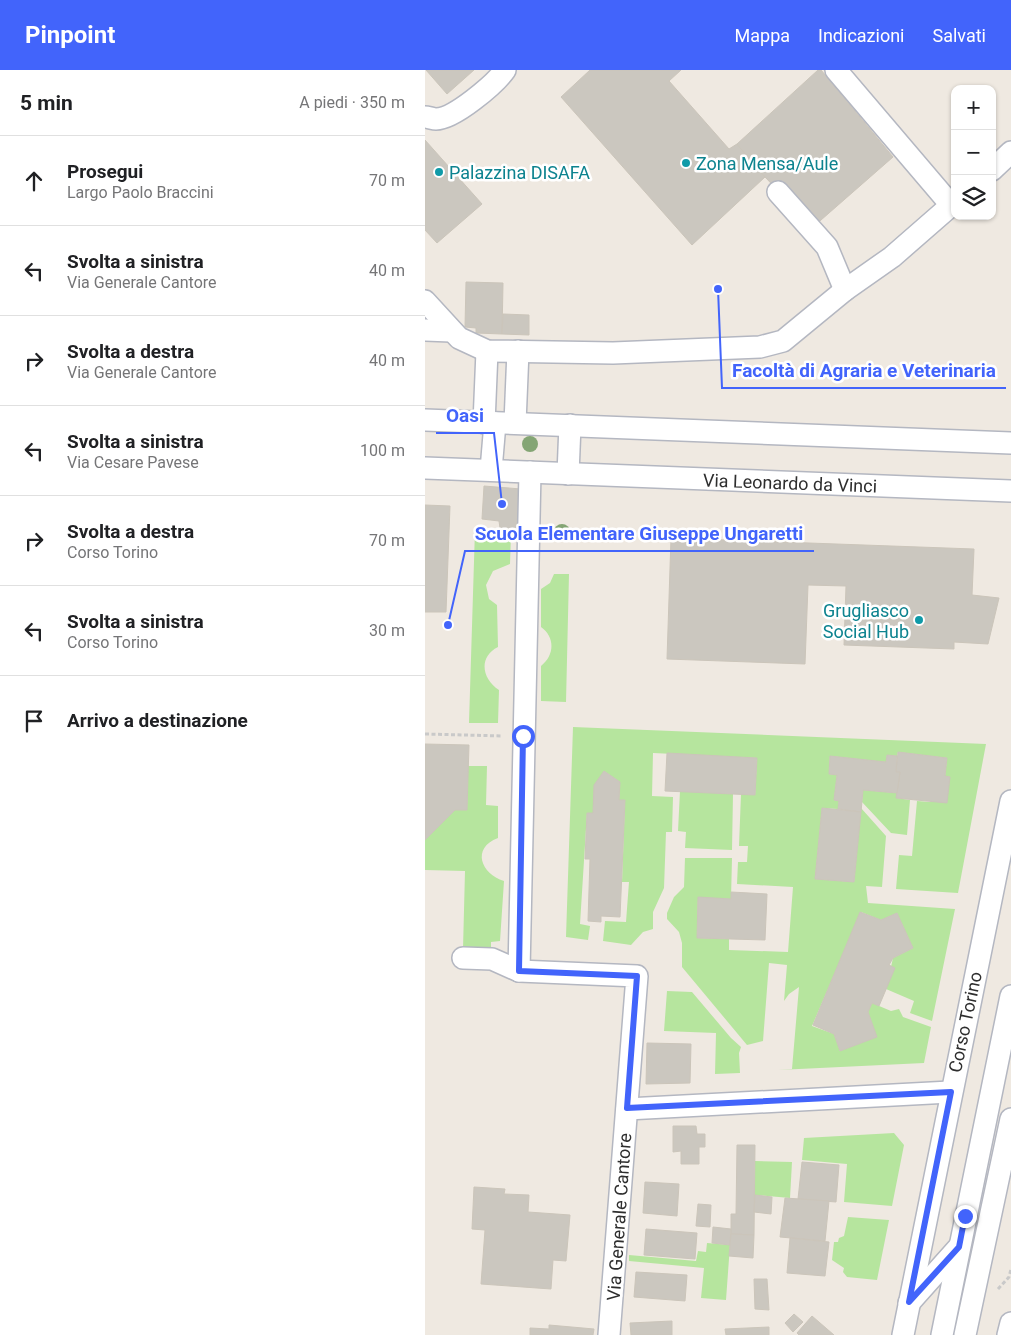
<!DOCTYPE html>
<html lang="it">
<head>
<meta charset="utf-8">
<style>
  :root { --surface:#fff; --page:#f2f2f2; --text:#202124; --muted:#757577; --line:#e0e0e0; --accent:#4264fb }
  body { margin:0; font-family:Roboto,sans-serif; background:var(--page); color:var(--text) }
  .controls { position:absolute; right:15px; top:15px; display:grid; overflow:hidden; border-radius:10px; box-shadow:0 1px 4px #0004 }
  .controls button { width:45px; height:45px; display:grid; place-items:center; padding:0; border:0; border-bottom:1px solid var(--line); background:var(--surface); color:var(--text); font:25px sans-serif }
  .stop { position:absolute; width:15px; height:15px; margin:-11px; border:4px solid #4264fb; border-radius:50%; background:#fff }
  .stop.end { background:#4264fb; border-color:#fff; box-shadow:0 1px 5px #0008 }
  .list { margin:0; padding:0; list-style:none }
  h2 { display:flex; justify-content:space-between; align-items:center; height:65px; margin:0; padding:0 20px; font-size:21px }
  h2 small { font-size:16px; font-weight:400; color:var(--muted) }
  .list li { display:grid; grid-template-columns:32px 1fr auto; gap:15px; align-items:center; box-sizing:border-box; height:90px; padding:0 20px; border-top:1px solid var(--line) }
  .list b { display:block; font-size:19px; white-space:nowrap }
  .list p { margin:0; font-size:16px; white-space:nowrap; color:var(--muted) }
  .list em { font-size:16px; font-style:normal; color:var(--muted) }
  .icon { flex:none; width:28px; height:28px; fill:none; stroke:currentColor; stroke-width:2; stroke-linecap:round; stroke-linejoin:round }
  .map { position:relative; flex:none; width:586px; height:1265px; overflow:hidden }
  header { display:flex; align-items:center; gap:30px; box-sizing:border-box; height:70px; padding:0 25px; background:var(--accent); color:#fff }
  header strong { font-size:24px }
  nav { display:flex; gap:28px; margin-inline-start:auto; font-size:18px }
  main { display:flex }
  aside { flex:1; background:var(--surface) }
  .map>svg:first-child { display:block }
  .green { fill:#b6e59e }
  .building { fill:#cbc7bf; stroke:#cbc5ba }
  .lines { fill:none; stroke-linecap:round; stroke-linejoin:round }
  .minor-casing { stroke:#b4b7c1; stroke-width:24 }
  .path { stroke:#c9c9c9; stroke-width:3; stroke-dasharray:4 2.5; stroke-linecap:butt }
  .minor { stroke:#fff; stroke-width:21 }
  .tree { fill:#84a574 }
  .route { stroke:#4264fb; stroke-width:6 }
  .culture-dot { fill:#0f9aa8; stroke:#fff; stroke-width:2 }
  .labels { text-anchor:middle; dominant-baseline:central; stroke-width:5; stroke-linejoin:round; paint-order:stroke }
  .culture-label { font-size:18px; fill:#0d838f; stroke:#fff; text-anchor:start }
  .street-label { font-size:18px; fill:#2e2e2e; stroke:#fff }
  .leader { fill:none; stroke:#4264fb; stroke-width:2 }
  .callout-dot { fill:#4264fb; stroke:#fff; stroke-width:2 }
  .callout-label { font-size:19px; text-anchor:middle; font-weight:bold; fill:#4264fb; stroke:#fff; stroke-width:5; stroke-linejoin:round; paint-order:stroke }
</style>
</head>
<body>
<header>
<strong>Pinpoint</strong>
<nav><a>Mappa</a><a>Indicazioni</a><a>Salvati</a></nav>
</header>
<main>
<aside>
<h2>5 min<small>A piedi · 350 m</small></h2>
<ul class="list">
<li><svg class="icon" aria-label="ahead" viewBox="0 0 24 24"><path d="M12 20V5M6 11l6-6 6 6"/></svg><div><b>Prosegui</b><p>Largo Paolo Braccini</p></div><em>70 m</em></li>
<li><svg class="icon" aria-label="left" viewBox="0 0 24 24"><path d="M17 20v-9H6M10 6l-5 5 5 5"/></svg><div><b>Svolta a sinistra</b><p>Via Generale Cantore</p></div><em>40 m</em></li>
<li><svg class="icon" aria-label="right" viewBox="0 0 24 24"><path d="M7 20v-9h11M14 6l5 5-5 5"/></svg><div><b>Svolta a destra</b><p>Via Generale Cantore</p></div><em>40 m</em></li>
<li><svg class="icon" aria-label="left" viewBox="0 0 24 24"><path d="M17 20v-9H6M10 6l-5 5 5 5"/></svg><div><b>Svolta a sinistra</b><p>Via Cesare Pavese</p></div><em>100 m</em></li>
<li><svg class="icon" aria-label="right" viewBox="0 0 24 24"><path d="M7 20v-9h11M14 6l5 5-5 5"/></svg><div><b>Svolta a destra</b><p>Corso Torino</p></div><em>70 m</em></li>
<li><svg class="icon" aria-label="left" viewBox="0 0 24 24"><path d="M17 20v-9H6M10 6l-5 5 5 5"/></svg><div><b>Svolta a sinistra</b><p>Corso Torino</p></div><em>30 m</em></li>
<li><svg class="icon" aria-label="arrive" viewBox="0 0 24 24"><path d="M6 21V4h12l-3 4 3 4H6"/></svg><div><b>Arrivo a destinazione</b></div></li>
</ul>
</aside>
<div class="map">
<svg width="586" height="1265" viewBox="0 0 586 1265">
  <rect width="100%" height="100%" fill="#efe9e1"/>
  <g class="green">
    <path d="M50,459L86,463L85,494L68,501L61,515L64,529L72,535L73,577C53,587 57,609 74,620L73,653H44Z"/>
    <path d="M129,504H144L141,632L116,631V596C130,585 130,567 116,557V519L125,513Z"/>
    <path d="M148,657L561,674L533,823L471,819L474,785L487,786L492,731L505,732L525,707L520,706L522,688L473,682L472,686L462,685L461,692L405,686L404,704L412,705L409,730L414,731L413,739L397,738L390,809L429,812L436,738L461,766L457,817L441,816L443,833L530,839L507,951L485,943L489,931L461,919L468,888L488,878L472,843L456,850L436,842L387,956L409,964L415,981L451,967L443,942L447,933L466,941L474,939L478,947L506,957L499,993L353,1000L367,999L374,917L364,924L359,931L362,895L344,893L338,971L322,975L257,897V873L254,862L242,849V843L249,827L259,817L260,788H307L306,829L273,828L272,868L304,869V880L363,882L368,817L312,814L313,792H322L323,776H314L316,724L330,725L332,688L228,683L227,726L248,727L247,762H241L239,818L228,842V859L218,862L206,875L178,871L180,851L201,852L204,812H197L200,730H194L195,712L179,701L171,715L168,743H162L155,854L165,856L163,870L141,867Z"/>
    <path d="M43,696H62L61,735L73,736V768C46,778 56,804 79,811L75,871L66,872V880L38,879L40,801L0,800V770L30,740H42Z"/>
    <path d="M438,720L472,723V728L485,730L482,765L466,763L437,732Z"/>
    <path d="M255,721L308,724L307,780L260,778L261,762L253,761Z"/>
    <path d="M242,921L267,922L306,968L316,977L314,983L315,1003L290,1004L291,963L239,961Z"/>
    <path d="M469,1063L479,1075L467,1136L419,1132L422,1094L377,1090L379,1068Z"/>
    <path d="M330,1091L367,1092L365,1128L330,1125Z"/>
    <path d="M423,1147L464,1150L452,1210L422,1207L418,1202L419,1198L407,1190L409,1172H413L414,1168L419,1166Z"/>
    <path d="M282,1173L305,1175L301,1230L276,1228L279,1198L204,1191V1185L271,1191L273,1181L281,1182Z"/>
  </g>
  <g class="building">
    <path d="M1,0H49L22,24Z"/>
    <path d="M165,0H256L244,11L304,79L312,74L340,107L267,175L136,27Z"/>
    <path d="M393,0H396L468,87L388,157L340,107L312,74Z"/>
    <path d="M0,70L57,134L12,173L0,160Z"/>
    <path d="M41,212L78,213L77,264L51,263V258L40,257Z"/>
    <path d="M78,244L104,245V265L77,264Z"/>
    <path d="M59,416L96,419L97,462L75,458L74,451L57,449Z"/>
    <path d="M0,435L25,436L21,542H0Z"/>
    <path d="M246,468L549,479L547,525L574,528L563,574L529,572V579L419,575L421,516L383,515L380,594L242,589Z"/>
    <path d="M0,674L44,675L42,740H30L0,770Z"/>
    <path d="M473,682L522,688L520,706L525,707L522,733L471,728L475,702H471Z"/>
    <path d="M242,683L332,688L330,725L240,721Z"/>
    <path d="M462,685L472,686L471,702H475L472,723L438,720L436,742L413,739L414,731L409,730L412,705L404,704L405,686L461,692Z"/>
    <path d="M179,701L195,712L194,730H200L195,847L176,846V852L163,851L165,789H160L162,743H168L169,715Z"/>
    <path d="M397,738L436,742L429,812L390,809Z"/>
    <path d="M306,822L342,824L340,870L272,868L273,827L306,829Z"/>
    <path d="M435,842L456,850L472,843L488,878L468,888L464,895L470,898L454,936L447,933L443,942L452,967L415,981L409,964L388,955Z"/>
    <path d="M222,973L266,974L265,1013L221,1014Z"/>
    <path d="M248,1056H271L272,1064H280V1077H274V1094H256V1081L248,1082Z"/>
    <path d="M312,1075H330L329,1165L306,1164V1144H311Z"/>
    <path d="M377,1092L414,1095L411,1132L373,1129Z"/>
    <path d="M220,1112L254,1114L252,1146L218,1143Z"/>
    <path d="M49,1117L80,1119L79,1124L104,1125L103,1142L145,1145L141,1191L128,1190L126,1219L56,1214L60,1160L47,1159Z"/>
    <path d="M330,1125L347,1127L346,1144L329,1142Z"/>
    <path d="M360,1128L404,1131L400,1171L355,1167Z"/>
    <path d="M273,1134L286,1135L285,1157L271,1156Z"/>
    <path d="M288,1157L306,1159L305,1175L287,1173Z"/>
    <path d="M221,1159L272,1163L270,1189L219,1185Z"/>
    <path d="M306,1164L329,1165L328,1188L304,1186Z"/>
    <path d="M365,1168L404,1172L400,1206L362,1203Z"/>
    <path d="M211,1202L262,1205L260,1231L209,1227Z"/>
    <path d="M329,1209H342L344,1240L330,1239Z"/>
    <path d="M369,1244L378,1252L368,1262L360,1253Z"/>
    <path d="M387,1246L409,1265H374L372,1263Z"/>
    <path d="M247,1251V1265H206L205,1253Z"/>
    <path d="M124,1255L169,1259L168,1265H105V1258L124,1259Z"/>
    <path d="M344,1257V1265H301L300,1259Z"/>
  </g>
  <g class="lines">
    <defs>
      <g id="minor">
        <path d="M411,0L526,135"/>
        <path d="M0,47C3,47 8,49 11,49C29,49 70,14 80,0"/>
        <path d="M567,100L586,82"/>
        <path d="M353,122L402,177L420,220"/>
        <path d="M0,231L34,268L62,281L188,283L335,277L358,271L420,220L467,187L530,132"/>
        <path d="M0,260L26,261"/>
        <path d="M0,350L586,373"/>
        <path d="M59,353L62,281"/>
        <path d="M90,353L93,281"/>
        <path d="M0,398L586,421"/>
        <path d="M66,400L70,353"/>
        <path d="M143,404L145,355"/>
        <path d="M38,888L67,889L94,901L212,906L184,1265"/>
        <path d="M94,901L105,402"/>
        <path d="M202,1039L525,1022"/>
        <path d="M484,1233L534,1177"/>
        <path d="M478,1265L586,731"/>
        <path d="M517,1265L586,926"/>
        <path d="M540,1265L586,1049"/>
        <path d="M583,1265L586,1253"/>
      </g>
    </defs>
    <use href="#minor" class="minor-casing"/>
    <g class="path">
      <path d="M0,664L78,666"/>
      <path d="M573,1219L584,1207L586,1199"/>
    </g>
    <use href="#minor" class="minor"/>
  </g>
  <g class="tree">
    <circle cx="105" cy="374" r="8"/>
    <circle cx="137" cy="462" r="8"/>
  </g>
  <g class="lines">
    <path class="route" d="M98,666L94,901L212,906L202,1038L526,1022L484,1232L534,1177L540,1146"/>
  </g>
  <g class="culture-dot">
    <circle cx="261" cy="93" r="5"/>
    <circle cx="14" cy="102" r="5"/>
    <circle cx="494" cy="550" r="5"/>
  </g>
  <g class="labels">
    <g class="culture-label">
      <text x="271" y="93">Zona Mensa/Aule</text>
      <text x="24" y="102">Palazzina DISAFA</text>
      <text x="484" y="540" text-anchor="end">Grugliasco<tspan x="484" dy="21">Social Hub</tspan></text>
    </g>
    <g class="street-label">
      <text transform="translate(365 413) rotate(2)">Via Leonardo da Vinci</text>
      <text transform="translate(540 952) rotate(-78)">Corso Torino</text>
      <text transform="translate(194 1147) rotate(-86)">Via Generale Cantore</text>
    </g>
  </g>
  <path class="leader" d="M293 219L297 318H581M77 434L69 363H11M23 555L40 481H389"/>
  <g class="callout-dot">
    <circle cx="293" cy="219" r="5"/>
    <circle cx="77" cy="434" r="5"/>
    <circle cx="23" cy="555" r="5"/>
  </g>
  <g class="callout-label">
    <text x="439" y="307">Facoltà di Agraria e Veterinaria</text>
    <text x="40" y="352">Oasi</text>
    <text x="214" y="470">Scuola Elementare Giuseppe Ungaretti</text>
  </g>
</svg>
<div class="controls">
<button>+</button>
<button>−</button>
<button><svg class="icon" aria-label="layers" viewBox="0 0 24 24"><path d="M12 4l9 5-9 5-9-5zM3 14l9 5 9-5"/></svg></button>
</div>
<div class="stop" style="left:98px;top:666px"></div>
<div class="stop end" style="left:540px;top:1146px"></div>
</div>
</main>
</body>
</html>
